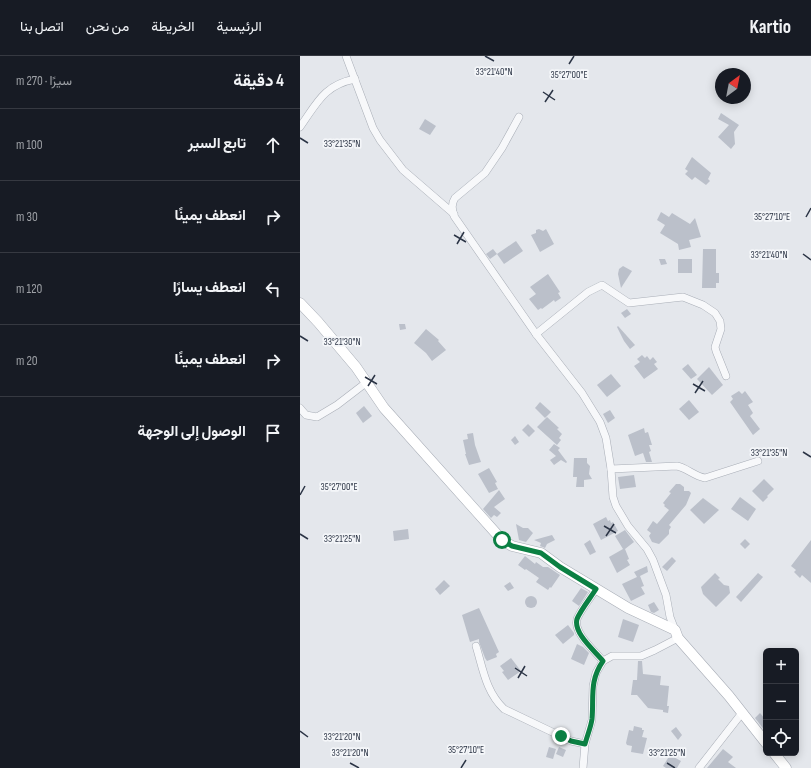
<!DOCTYPE html>
<html lang="ar">
<head>
<meta charset="utf-8">
<style>
  :root { --surface:#171b24; --page:#242831; --text:#f1f3f6; --muted:#9ea1a6; --line:#363941 }
  body { margin:0; font-family:"Sofia Sans Condensed",Vazirmatn,sans-serif; background:var(--page); color:var(--text); direction:rtl }
  .controls { position:absolute; right:12px; bottom:12px; display:grid; overflow:hidden; border-radius:6px; box-shadow:0 2px 10px #0003 }
  .controls button { width:36px; height:36px; display:grid; place-items:center; padding:0; border:0; border-bottom:1px solid var(--line); background:var(--surface); color:var(--text); font:20px sans-serif }
  .compass { position:absolute; left:415px; top:12px; width:36px; height:36px; border-radius:50%; background:var(--surface); box-shadow:0 2px 10px #0003; rotate:32deg }
  .stop { position:absolute; width:12px; height:12px; margin:-9px; border:3px solid #0b8043; border-radius:50%; background:#fff }
  .stop.end { background:#0b8043; border-color:#fff; box-shadow:0 1px 4px #0008 }
  .list { margin:0; padding:0; list-style:none }
  h2 { display:flex; justify-content:space-between; align-items:center; height:52px; margin:0; padding:0 16px; font-size:17px }
  h2 small { font-size:13px; font-weight:400; color:var(--muted) }
  .list li { display:grid; grid-template-columns:26px 1fr auto; gap:12px; align-items:center; box-sizing:border-box; height:72px; padding:0 16px; border-top:1px solid var(--line) }
  .list b { display:block; font-size:15px; white-space:nowrap }
  .list em { font-size:13px; font-style:normal; color:var(--muted) }
  .icon { flex:none; width:22px; height:22px; fill:none; stroke:currentColor; stroke-width:2; stroke-linecap:round; stroke-linejoin:round }
  .map { position:relative; flex:none; width:511px; height:712px; overflow:hidden; direction:ltr }
  header { display:flex; align-items:center; gap:24px; box-sizing:border-box; height:56px; padding:0 20px; background:var(--surface); border-bottom:1px solid var(--line) }
  header strong { font-size:19px }
  nav { display:flex; gap:22px; margin-inline-start:auto; font-size:14px }
  main { display:flex }
  aside { flex:1; background:var(--surface) }
  .map>svg:first-child { display:block }
  .building { fill:#bbc0ca }
  .lines { fill:none; stroke-linecap:round; stroke-linejoin:round }
  .street-casing { stroke:#a9aeb7; stroke-width:8 }
  .secondary-casing { stroke:#a9aeb7; stroke-width:11 }
  .street { stroke:#f7f8fa; stroke-width:7 }
  .secondary { stroke:#fff; stroke-width:10 }
  .route { stroke:#0b8043; stroke-width:5 }
  .ticks { fill:none; stroke:#2b3445; stroke-width:1.5 }
  .ticks-label { font-size:10px; text-anchor:middle; fill:#2b3445; stroke:#f4f6f9; stroke-width:3.5; stroke-linejoin:round; paint-order:stroke }
</style>
</head>
<body>
<header>
<strong>Kartio</strong>
<nav><a>الرئيسية</a><a>الخريطة</a><a>من نحن</a><a>اتصل بنا</a></nav>
</header>
<main>
<div class="map">
<svg width="511" height="712" viewBox="0 0 511 712">
  <rect width="100%" height="100%" fill="#e4e7ec"/>
  <g class="building">
    <path d="M421,57L439,69L434,76L435,88L431,93L418,81L429,69L418,63Z"/>
    <path d="M125,63L136,70L130,79L119,73Z"/>
    <path d="M392,101L411,117L408,123L410,125L406,129L395,121L392,124L385,118L388,115L385,113Z"/>
    <path d="M361,156L369,161L372,157L390,168L395,162L401,181L389,184L391,191L379,194L378,188L360,177L365,169L357,164Z"/>
    <path d="M239,173L243,175L246,173L254,188L240,196L231,179L236,177V174Z"/>
    <path d="M216,185L223,195L204,208L197,198Z"/>
    <path d="M193,193L197,198L190,203L186,198Z"/>
    <path d="M403,193H416V217H419V227H416V232H402Z"/>
    <path d="M359,203H365L367,208L361,209Z"/>
    <rect x="378" y="203" width="14" height="14"/>
    <path d="M323,210L332,215L321,232L318,218L319,213Z"/>
    <path d="M248,218L260,236L258,237L261,242L255,246L254,244L242,253L241,252L238,254L229,243L236,238L230,231Z"/>
    <path d="M327,253L331,258L325,262L321,257Z"/>
    <path d="M99,268H105L106,273L100,274Z"/>
    <path d="M318,270L335,289L330,293L324,285L317,271Z"/>
    <path d="M126,273L139,284L138,285L146,294L132,305L126,297L114,287Z"/>
    <path d="M342,299L345,302L347,300L350,304L353,301L357,306L354,308L358,313L344,323L334,310L340,306L337,303Z"/>
    <path d="M388,308L397,319L391,323L382,313Z"/>
    <path d="M409,311L423,329L412,339L397,323Z"/>
    <path d="M311,318L321,330L307,341L297,329Z"/>
    <path d="M439,335L442,338L445,335L453,346L448,349L453,357L450,360L460,373L453,379L430,346L433,343L431,340Z"/>
    <path d="M389,344L399,356L389,364L379,353Z"/>
    <path d="M240,346L251,356L245,362L235,352Z"/>
    <path d="M64,350L72,360L63,367L56,357Z"/>
    <path d="M310,354L315,362L308,367L303,358Z"/>
    <path d="M247,361L259,372L257,373L262,378L259,382L261,384L257,389L237,371Z"/>
    <path d="M228,368L235,375L229,381L222,374Z"/>
    <path d="M344,372L345,377L348,376L352,389H349L351,395L349,396L352,406H346L343,397L335,400L328,379Z"/>
    <path d="M173,377L175,389L181,406L169,409L165,398H166L163,384L168,383L167,378Z"/>
    <path d="M215,380L219,386L215,389L211,384Z"/>
    <path d="M254,388L260,392L258,394L267,406L266,407L261,404L254,409L250,404L256,400L249,394Z"/>
    <path d="M274,402H287V407L290,410L289,418L292,423L284,424V431H276L277,421H273Z"/>
    <path d="M189,412L197,426L195,427L198,433L189,437L178,418Z"/>
    <path d="M334,419L336,431L320,433L318,421Z"/>
    <path d="M464,423L474,433L467,440L468,441L463,446L452,435Z"/>
    <path d="M376,428H380L384,431V435H389L391,437L386,449L369,469L371,471L369,474V478L359,488L352,486L349,480L351,477L347,474L353,465L357,468L369,454L364,450L365,449L363,447L371,437L369,436Z"/>
    <path d="M199,434L205,443L194,451L201,457L197,461L194,459L191,462L183,453Z"/>
    <path d="M440,441L456,453L448,465L431,453Z"/>
    <path d="M403,442L419,454L404,468L390,454Z"/>
    <path d="M306,461L308,465L310,464L311,467L313,466L318,475L301,484L293,468Z"/>
    <path d="M216,468L223,472H228L233,477L226,486L219,484Z"/>
    <path d="M108,473L109,483L94,485L93,475Z"/>
    <path d="M325,474L334,486L325,493L329,503L327,504L330,509L317,517L309,501L323,493L315,480Z"/>
    <path d="M252,479L255,484L247,488L245,492L240,490L241,487L234,484Z"/>
    <path d="M445,483L450,488L445,493L440,488Z"/>
    <path d="M290,484L296,496L290,499L284,488Z"/>
    <path d="M511,484V527L502,519L500,522L494,516L496,514L491,510Z"/>
    <path d="M225,500L235,508L236,506L243,511H248L260,519L251,532L250,531L248,534L236,526L239,522L226,513L225,514L218,509Z"/>
    <path d="M372,501L376,505L367,515L362,511Z"/>
    <path d="M347,510L348,516L340,520L344,530L341,531L345,538L331,545L322,528L337,521L334,516Z"/>
    <path d="M415,517L420,522L418,523L424,529L429,530L430,537L416,551L403,538L401,531Z"/>
    <path d="M458,517L463,521L441,546L436,541Z"/>
    <path d="M144,524L150,530L140,539L135,533Z"/>
    <path d="M210,526L214,532L208,535L204,530Z"/>
    <path d="M281,532L288,536L279,550L272,545Z"/>
    <circle cx="231" cy="546" r="6"/>
    <path d="M354,546L359,554L354,557L351,556L348,549Z"/>
    <path d="M179,552L199,596L196,598L197,601L187,605L185,602L179,586V583L170,586L162,559Z"/>
    <path d="M323,563L339,569L333,586L318,581Z"/>
    <path d="M268,569L274,577V579L263,588L255,579Z"/>
    <path d="M277,588L283,591L289,597L284,609L271,603Z"/>
    <path d="M211,602L221,615L208,624L202,616L204,615L200,610Z"/>
    <path d="M338,605H342L343,618L361,620L360,629L369,630L367,650H369L368,657L363,656V654L348,652L337,639H331L333,624H337Z"/>
    <path d="M460,657L466,664V676L455,662Z"/>
    <path d="M334,670L342,672V674H344L342,681L347,682L343,698L331,696L332,690L327,689L326,687L329,674L333,675Z"/>
    <path d="M376,671L382,679L378,684L371,675Z"/>
    <path d="M249,691L256,693L253,703L246,701Z"/>
    <path d="M259,691L266,694L263,701L256,698Z"/>
    <path d="M423,693L433,701L428,706L436,712H407Z"/>
    <path d="M370,699L381,705L377,712H366L363,710Z"/>
  </g>
  <g class="lines">
    <defs>
      <g id="street">
        <path d="M46,0L73,72L80,84L103,114L154,158"/>
        <path d="M219,61L202,92L185,117L155,142C151,148 152,153 154,160L236,278L282,337L300,366L306,382L311,413L313,441L316,450L328,470L347,493L353,504L366,539L370,561L375,574"/>
        <path d="M0,71C17,47 24,29 55,23"/>
        <path d="M236,278L288,236L302,229L329,247L383,241L403,249L415,257L420,265L421,273L415,291L416,295L426,320"/>
        <path d="M0,352L6,359L17,361L37,349L67,326"/>
        <path d="M311,413L377,410C387,412 394,420 405,422L458,405"/>
        <path d="M296,533C291,541 280,555 277,563C273,577 295,595 303,605"/>
        <path d="M176,590C183,613 186,636 204,653L271,685L285,688"/>
        <path d="M283,712L285,688L292,664L293,630L296,617L303,605L312,600H341L355,594L378,582"/>
        <path d="M399,712L442,657"/>
      </g>
      <g id="secondary">
        <path d="M0,247L18,266L56,311L84,352L202,484L212,490L241,497L260,511L328,552L375,574L378,582L429,640L466,687"/>
        <path d="M474,697L486,712"/>
      </g>
    </defs>
    <use href="#street" class="street-casing"/>
    <use href="#secondary" class="secondary-casing"/>
    <use href="#street" class="street"/>
    <use href="#secondary" class="secondary"/>
  </g>
  <g class="lines">
    <path class="route" d="M202,484L212,490L241,497L260,511L296,533C291,541 280,555 277,563C273,577 295,595 303,605C289,625 294,642 292,663C291,671 287,680 285,688L271,685L261,680"/>
  </g>
  <path class="ticks" d="M185,0L194,5M269,8L274,0M243,36L255,44M245,46L253,34M0,82L8,87M506,161L511,152M154,179L166,186M157,188L164,176M503,198L511,204M0,280L8,285M65,321L77,328M393,328L405,335M68,330L75,319M395,337L403,325M503,396L511,401M0,439L5,430M304,470L316,477M0,478L8,483M306,480L314,468M215,612L227,620M218,622L225,610M0,675L8,681M50,707L59,712M367,707L375,712M161,712L166,704"/>
  <g class="ticks-label">
    <text x="194" y="19">33°21'40"N</text>
    <text x="269" y="22">35°27'00"E</text>
    <text x="42" y="91">33°21'35"N</text>
    <text x="472" y="164">35°27'10"E</text>
    <text x="469" y="202">33°21'40"N</text>
    <text x="42" y="289">33°21'30"N</text>
    <text x="469" y="400">33°21'35"N</text>
    <text x="39" y="434">35°27'00"E</text>
    <text x="42" y="486">33°21'25"N</text>
    <text x="42" y="684">33°21'20"N</text>
    <text x="166" y="697">35°27'10"E</text>
    <text x="50" y="700">33°21'20"N</text>
    <text x="367" y="700">33°21'25"N</text>
  </g>
</svg>
<div class="controls">
<button>+</button>
<button>−</button>
<button><svg class="icon" aria-label="locate" viewBox="0 0 24 24"><circle cx="12" cy="12" r="6"/><path d="M12 2v4M12 18v4M2 12h4M18 12h4"/></svg></button>
</div>
<svg class="compass" viewBox="-18 -18 36 36"><path d="M0-13l5 13h-10z" fill="#e53935"/><path d="M0 13l5-13h-10z" fill="#9ea1a6"/></svg>
<div class="stop" style="left:202px;top:484px"></div>
<div class="stop end" style="left:261px;top:680px"></div>
</div>
<aside>
<h2>4 دقيقة<small>سيرًا · 270 m</small></h2>
<ul class="list">
<li><svg class="icon" aria-label="ahead" viewBox="0 0 24 24"><path d="M12 20V5M6 11l6-6 6 6"/></svg><div><b>تابع السير</b></div><em>100 m</em></li>
<li><svg class="icon" aria-label="right" viewBox="0 0 24 24"><path d="M7 20v-9h11M14 6l5 5-5 5"/></svg><div><b>انعطف يمينًا</b></div><em>30 m</em></li>
<li><svg class="icon" aria-label="left" viewBox="0 0 24 24"><path d="M17 20v-9H6M10 6l-5 5 5 5"/></svg><div><b>انعطف يسارًا</b></div><em>120 m</em></li>
<li><svg class="icon" aria-label="right" viewBox="0 0 24 24"><path d="M7 20v-9h11M14 6l5 5-5 5"/></svg><div><b>انعطف يمينًا</b></div><em>20 m</em></li>
<li><svg class="icon" aria-label="arrive" viewBox="0 0 24 24"><path d="M6 21V4h12l-3 4 3 4H6"/></svg><div><b>الوصول إلى الوجهة</b></div></li>
</ul>
</aside>
</main>
</body>
</html>
